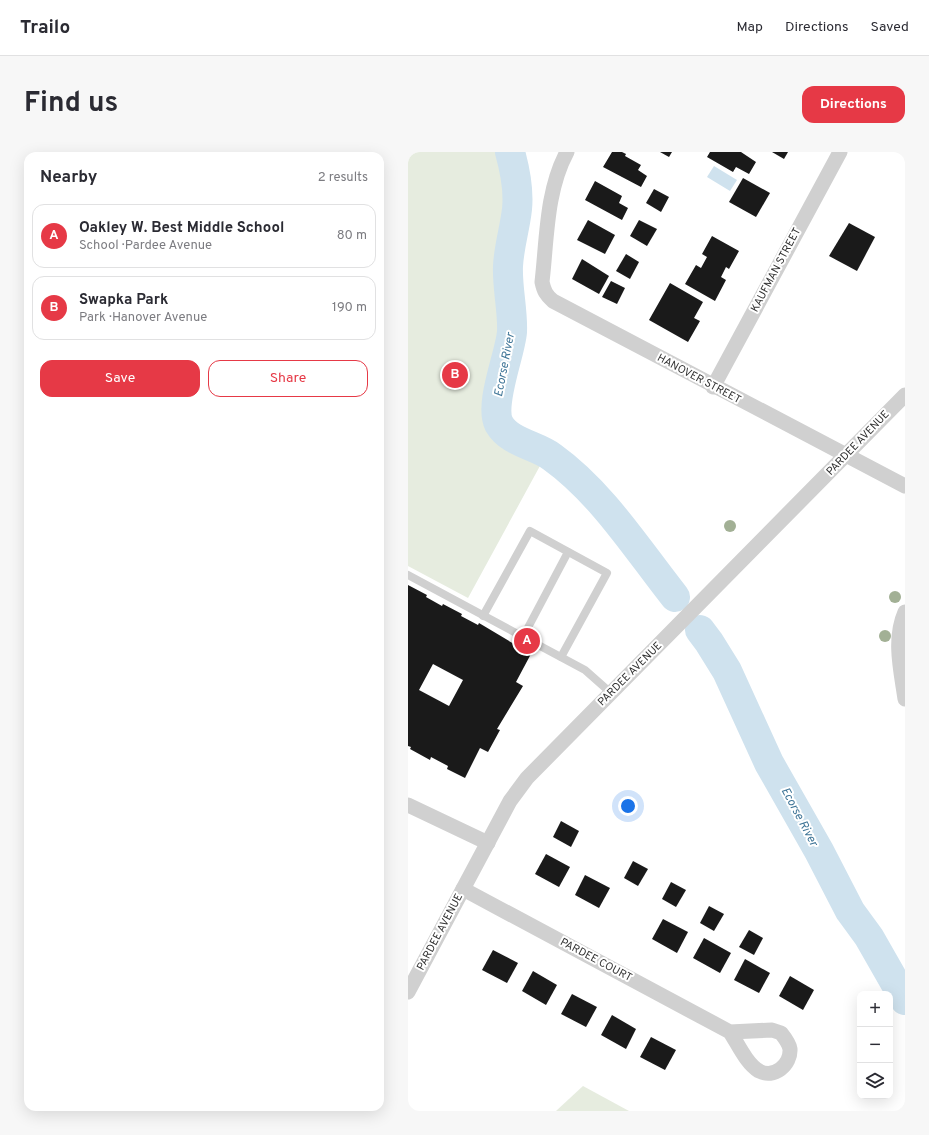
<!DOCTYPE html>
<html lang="en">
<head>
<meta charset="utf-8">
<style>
  :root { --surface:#fff; --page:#f7f7f7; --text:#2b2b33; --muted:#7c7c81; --line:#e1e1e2; --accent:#e63946 }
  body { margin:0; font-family:Overpass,sans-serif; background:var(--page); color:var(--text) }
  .controls { position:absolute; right:12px; bottom:12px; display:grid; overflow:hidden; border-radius:8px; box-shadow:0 4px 16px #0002 }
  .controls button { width:36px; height:36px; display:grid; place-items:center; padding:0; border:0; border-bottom:1px solid var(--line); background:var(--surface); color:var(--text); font:20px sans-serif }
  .you { position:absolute; left:220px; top:654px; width:14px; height:14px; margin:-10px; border:3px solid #fff; border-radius:50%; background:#1a73e8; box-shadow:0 0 0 6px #1a73e833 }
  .badge { display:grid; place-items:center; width:26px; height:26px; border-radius:50%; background:var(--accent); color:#fff; font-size:13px; font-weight:700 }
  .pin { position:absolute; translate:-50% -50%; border:2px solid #fff; box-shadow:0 1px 4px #0006 }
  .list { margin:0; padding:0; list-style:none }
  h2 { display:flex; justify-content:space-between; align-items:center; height:52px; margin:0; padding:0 16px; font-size:17px }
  h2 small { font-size:13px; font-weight:400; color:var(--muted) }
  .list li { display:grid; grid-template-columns:26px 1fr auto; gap:12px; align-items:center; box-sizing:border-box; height:64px; margin:0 8px 8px; padding:0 8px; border:1px solid var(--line); border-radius:12px }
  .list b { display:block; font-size:15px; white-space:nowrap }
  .list p { margin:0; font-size:13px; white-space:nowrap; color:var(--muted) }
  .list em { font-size:13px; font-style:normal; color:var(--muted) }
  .actions { display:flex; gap:8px; padding:12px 16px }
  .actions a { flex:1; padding:9px 0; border:1px solid var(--accent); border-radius:12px; text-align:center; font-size:14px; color:var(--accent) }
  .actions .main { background:var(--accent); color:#fff }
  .icon { flex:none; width:22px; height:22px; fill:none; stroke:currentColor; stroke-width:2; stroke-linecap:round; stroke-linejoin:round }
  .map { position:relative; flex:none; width:497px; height:959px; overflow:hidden; border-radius:12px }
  header { display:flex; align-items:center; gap:24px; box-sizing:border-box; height:56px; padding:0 20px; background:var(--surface); border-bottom:1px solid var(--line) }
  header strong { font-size:19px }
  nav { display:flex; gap:22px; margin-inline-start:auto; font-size:14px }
  .intro { display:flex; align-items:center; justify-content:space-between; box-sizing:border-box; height:96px; padding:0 24px }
  h1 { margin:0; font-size:28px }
  .button { padding:10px 18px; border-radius:12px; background:var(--accent); color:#fff; font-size:14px; font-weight:700 }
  main { display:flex; gap:24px; padding:0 24px }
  aside { flex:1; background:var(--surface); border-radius:12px; box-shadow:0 4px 16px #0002 }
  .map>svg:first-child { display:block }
  .green { fill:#e6ecdf }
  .water { fill:#cfe2ee }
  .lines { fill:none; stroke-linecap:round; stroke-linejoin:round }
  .river { stroke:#cfe2ee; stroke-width:30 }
  .building { fill:#1a1a1a; fill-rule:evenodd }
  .lane { stroke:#d0d0d0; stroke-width:8 }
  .street { stroke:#d0d0d0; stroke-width:15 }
  .tree { fill:#a2b095 }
  .labels { text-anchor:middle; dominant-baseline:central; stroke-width:4; stroke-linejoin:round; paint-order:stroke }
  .street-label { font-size:11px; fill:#333; stroke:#fff }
  .water-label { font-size:12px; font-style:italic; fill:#3f7597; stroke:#fff }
</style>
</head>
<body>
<header>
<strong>Trailo</strong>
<nav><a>Map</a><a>Directions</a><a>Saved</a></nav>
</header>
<div class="intro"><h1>Find us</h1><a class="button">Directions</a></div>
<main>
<aside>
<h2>Nearby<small>2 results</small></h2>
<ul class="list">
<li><span class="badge">A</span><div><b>Oakley W. Best Middle School</b><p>School · Pardee Avenue</p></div><em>80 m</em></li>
<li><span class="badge">B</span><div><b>Swapka Park</b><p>Park · Hanover Avenue</p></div><em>190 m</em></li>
</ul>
<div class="actions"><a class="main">Save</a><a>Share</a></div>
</aside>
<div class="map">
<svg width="497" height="959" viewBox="0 0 497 959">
  <rect width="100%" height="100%" fill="#fff"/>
  <g class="green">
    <path d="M0,0H102C107,18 111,38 109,57C106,76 101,95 100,114C99,140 106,165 103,191C100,213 80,249 91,271C99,289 123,292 139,301L60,446L0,414Z"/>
    <path d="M175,934L221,959H148Z"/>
  </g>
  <path class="water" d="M306,14L329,28L322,39L299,25Z"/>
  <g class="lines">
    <g class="river">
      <path d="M102,0C107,18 111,38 109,57C107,76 101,94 100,114C99,136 105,158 104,180C102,203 81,252 91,272C102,291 128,293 144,305C194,341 229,397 267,445"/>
      <path d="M292,478L301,490L319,519L361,611L411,699L442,759L461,785L497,848"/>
    </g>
  </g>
  <g class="building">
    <path d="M204,0H214L218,2L217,4L233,13L230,18L239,24L233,35L195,15Z"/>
    <path d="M252,0H264L261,5Z"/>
    <path d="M302,0H333L348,10L341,22L328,15L325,20L299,5Z"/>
    <path d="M364,0H380L376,7Z"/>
    <path d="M335,26L362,41L348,65L321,50Z"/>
    <path d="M187,29L214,44L211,51L220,56L214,68L177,48Z"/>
    <path d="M246,37L261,45L253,60L238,51Z"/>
    <path d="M180,68L207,83L197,102L169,88Z"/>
    <path d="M231,68L249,77L239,94L222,84Z"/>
    <path d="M441,71L467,85L449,119L421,104Z"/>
    <path d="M304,84L331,99L321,117L318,115L313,125L318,128L307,149L277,132L288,113L293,116L299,105L294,102Z"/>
    <path d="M218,102L231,110L222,127L208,119Z"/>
    <path d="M174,107L201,124L191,142L164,127Z"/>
    <path d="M203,129L217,136L209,152L194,145Z"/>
    <path d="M262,131L295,150L286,166L292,169L280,190L241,168Z"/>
    <path d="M0,433L19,443L18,445L34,454L35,452L54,462L53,464L70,473L71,471L106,492L107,490L124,500L108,530L115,534L89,577L92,578L80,600L72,596L57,626L39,617L40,614L23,605L22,608L2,597L3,595L0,594ZM25,512L55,528L41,554L11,538Z"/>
    <path d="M153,669L171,679L163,695L145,685Z"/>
    <path d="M138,702L162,715L151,735L127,722Z"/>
    <path d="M225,709L240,717L230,734L216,726Z"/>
    <path d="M177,723L202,736L191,756L167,743Z"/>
    <path d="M263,730L278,738L268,755L254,747Z"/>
    <path d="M301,754L316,762L306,779L292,771Z"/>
    <path d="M255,767L280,780L269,801L244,787Z"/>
    <path d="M341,778L355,786L346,803L331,795Z"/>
    <path d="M296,786L323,801L312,821L285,806Z"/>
    <path d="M85,798L110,811L99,831L74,818Z"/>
    <path d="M337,807L362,821L351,841L326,828Z"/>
    <path d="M125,819L149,833L138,853L114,839Z"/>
    <path d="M382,824L406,838L395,858L371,844Z"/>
    <path d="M164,842L189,855L178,875L153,862Z"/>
    <path d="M204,863L228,877L218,897L193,883Z"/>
    <path d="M243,885L268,898L257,918L232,905Z"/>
  </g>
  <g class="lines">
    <g class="lane">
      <path d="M0,423L177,518L203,541"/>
      <path d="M75,464L122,379L199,421L153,505"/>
      <path d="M115,485L160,400"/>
    </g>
    <g class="street">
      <path d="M159,0C138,39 139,87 134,130C136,139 138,143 145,149L497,334"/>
      <path d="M305,235L432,0"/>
      <path d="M497,460C485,487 493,519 497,547"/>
      <path d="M0,653L80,691"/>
      <path d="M55,737L322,880L364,878L373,881C377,886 381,891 382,897C383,913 366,927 351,919C338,911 330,892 322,880"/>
      <path d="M0,840L102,649L119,626L497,243"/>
    </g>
  </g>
  <g class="tree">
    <circle cx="322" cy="374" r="6"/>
    <circle cx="487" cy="445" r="6"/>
    <circle cx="477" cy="484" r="6"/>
  </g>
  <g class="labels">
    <g class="street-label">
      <text transform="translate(368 118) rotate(-62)">KAUFMAN STREET</text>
      <text transform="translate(291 227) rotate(28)">HANOVER STREET</text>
      <text transform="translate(450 291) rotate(-46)">PARDEE AVENUE</text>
      <text transform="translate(222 522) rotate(-45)">PARDEE AVENUE</text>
      <text transform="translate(32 780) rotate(-62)">PARDEE AVENUE</text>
      <text transform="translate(188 808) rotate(28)">PARDEE COURT</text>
    </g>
    <g class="water-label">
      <text transform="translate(97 213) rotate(-79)">Ecorse River</text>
      <text transform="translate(391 665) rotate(62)">Ecorse River</text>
    </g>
  </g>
</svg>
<div class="controls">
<button>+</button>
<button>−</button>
<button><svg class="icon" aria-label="layers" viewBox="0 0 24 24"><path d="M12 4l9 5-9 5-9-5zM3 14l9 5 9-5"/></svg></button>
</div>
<div class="you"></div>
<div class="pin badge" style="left:119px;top:489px">A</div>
<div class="pin badge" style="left:47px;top:223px">B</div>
</div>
</main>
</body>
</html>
